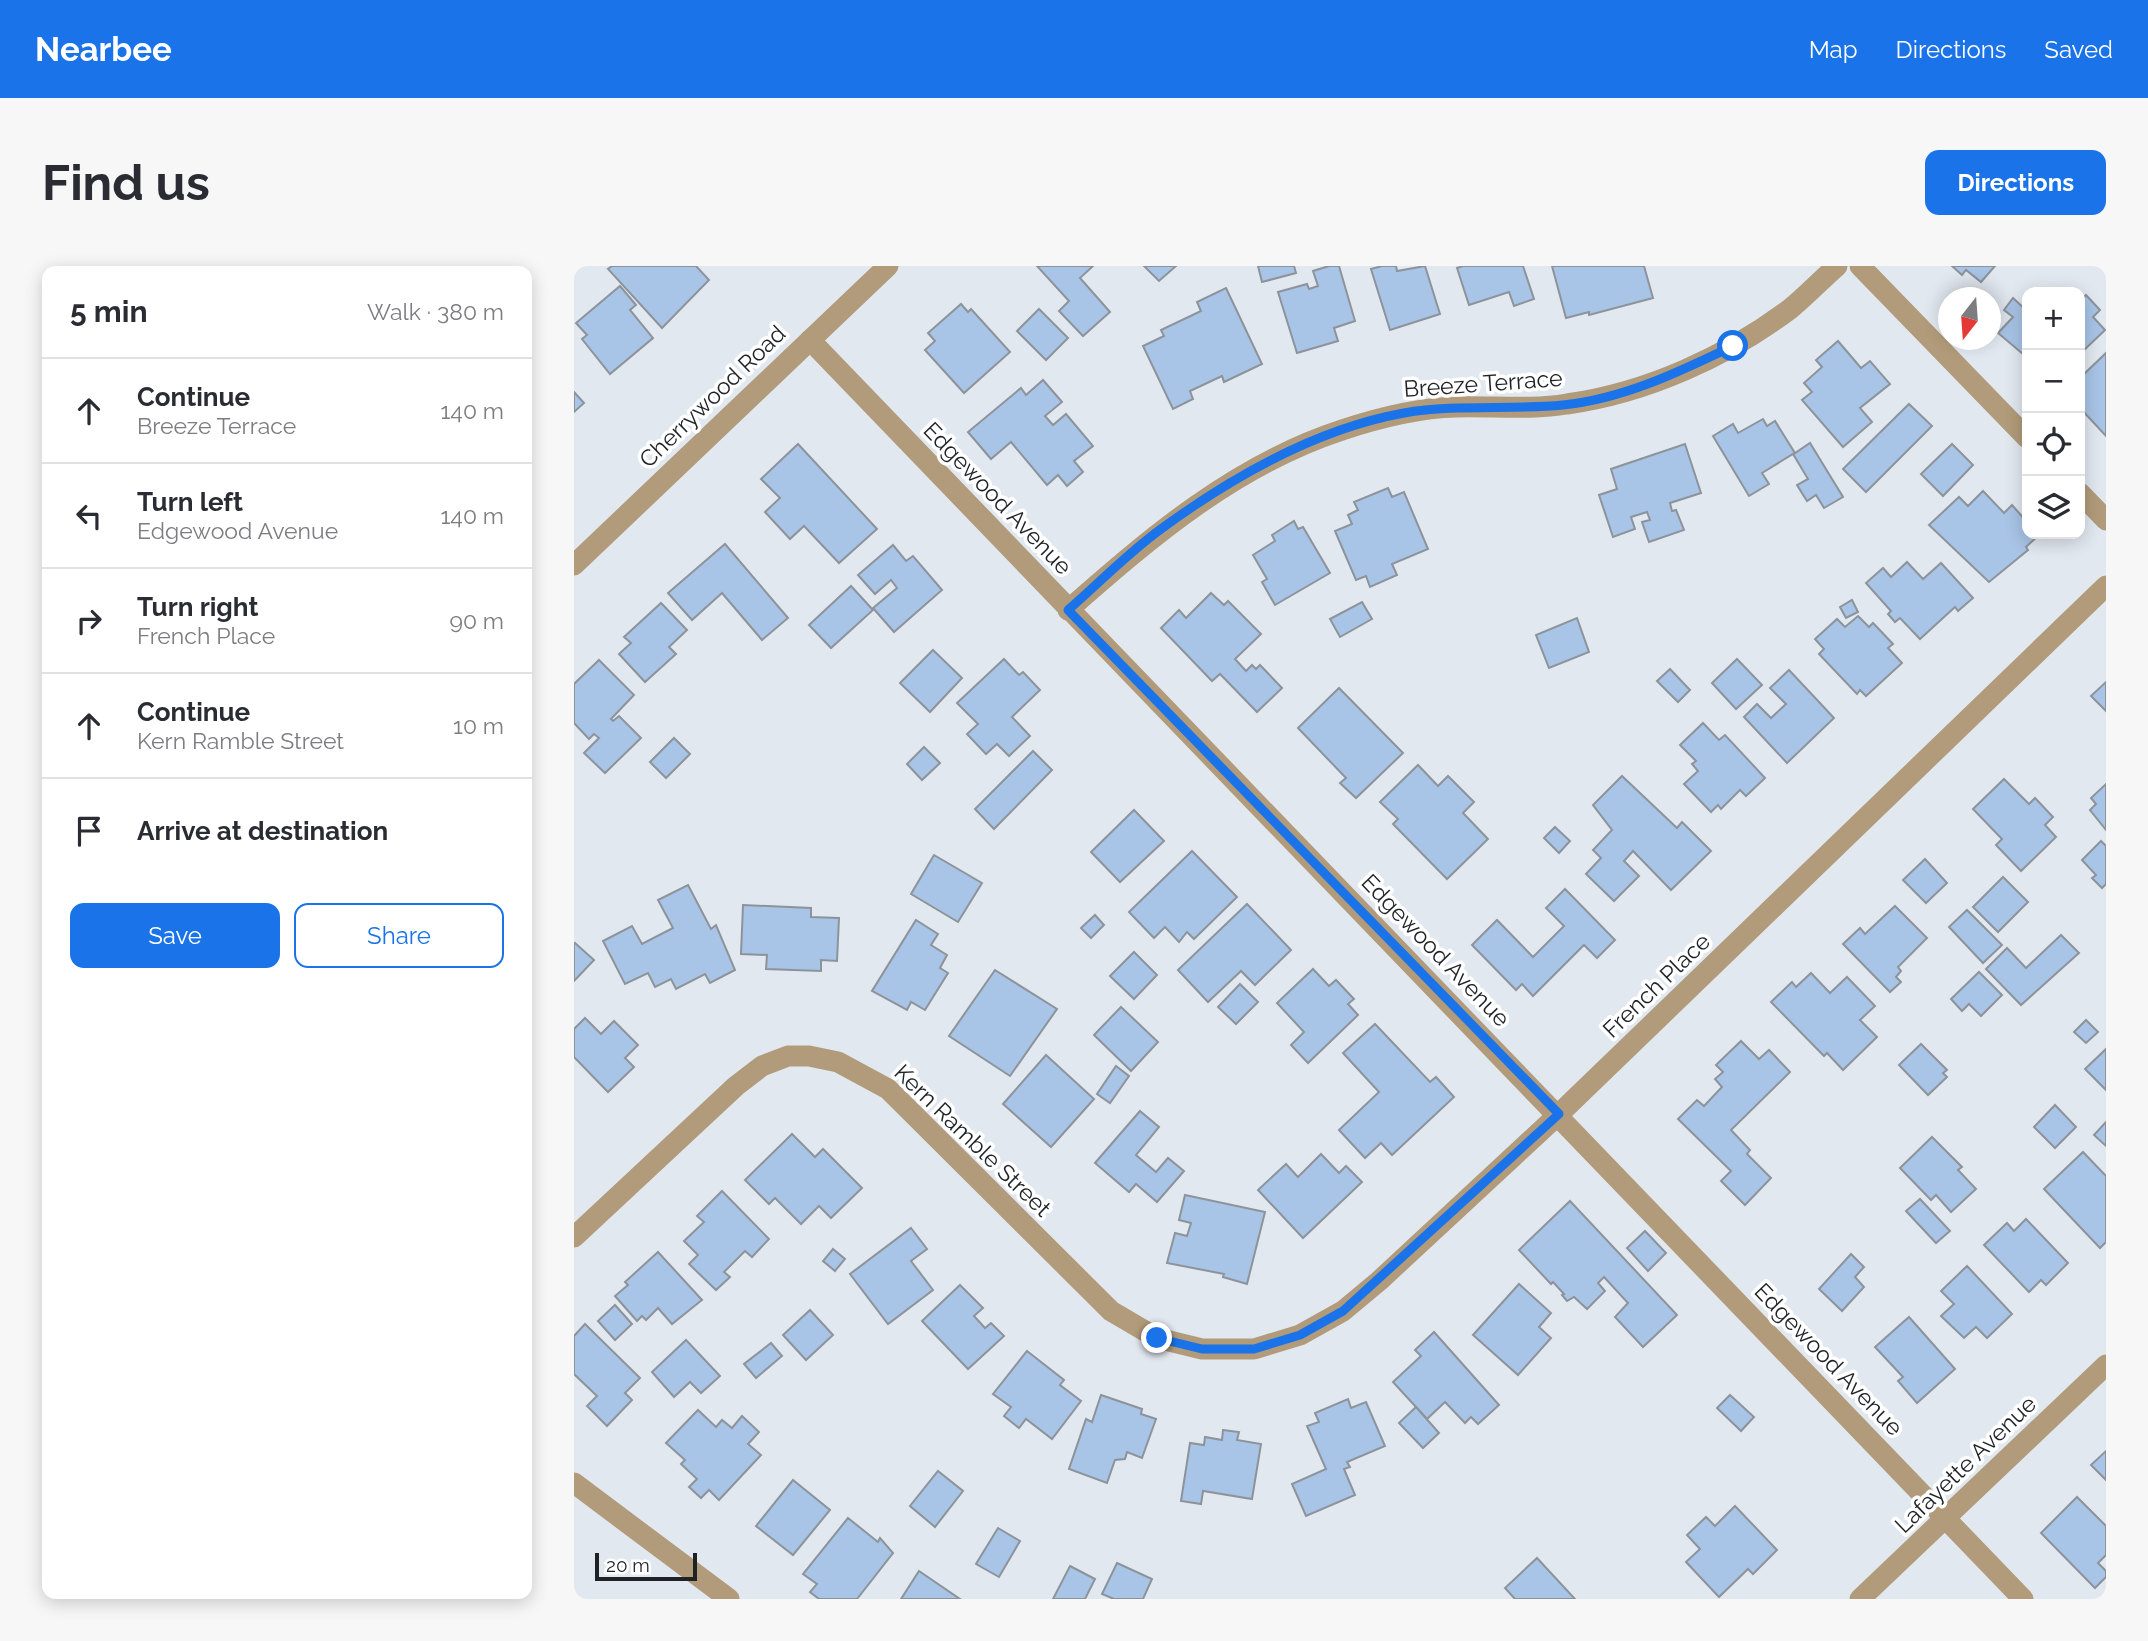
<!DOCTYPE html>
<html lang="en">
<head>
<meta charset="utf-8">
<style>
  :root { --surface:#fff; --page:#f7f7f7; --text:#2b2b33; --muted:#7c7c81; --line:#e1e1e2; --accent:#1a73e8 }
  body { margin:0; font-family:Raleway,sans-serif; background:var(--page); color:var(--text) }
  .controls { position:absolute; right:21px; top:21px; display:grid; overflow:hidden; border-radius:14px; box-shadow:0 4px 18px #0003 }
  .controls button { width:63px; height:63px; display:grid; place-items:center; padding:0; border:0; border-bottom:2px solid var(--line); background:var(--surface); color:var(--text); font:35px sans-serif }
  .compass { position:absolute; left:1364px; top:21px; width:63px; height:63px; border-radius:50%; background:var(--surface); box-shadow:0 4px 18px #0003; rotate:197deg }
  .scale { position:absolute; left:21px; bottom:18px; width:102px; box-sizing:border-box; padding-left:7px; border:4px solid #1f2124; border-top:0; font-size:19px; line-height:24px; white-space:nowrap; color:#1f2124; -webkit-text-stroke:5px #fff; paint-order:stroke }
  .stop { position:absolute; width:21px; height:21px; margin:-16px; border:5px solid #1a73e8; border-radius:50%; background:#fff }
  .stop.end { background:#1a73e8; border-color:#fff; box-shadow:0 2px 7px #0008 }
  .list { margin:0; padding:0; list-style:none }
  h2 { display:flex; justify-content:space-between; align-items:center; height:91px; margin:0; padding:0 28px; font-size:30px }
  h2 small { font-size:23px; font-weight:400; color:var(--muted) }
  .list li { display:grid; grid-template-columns:46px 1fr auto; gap:21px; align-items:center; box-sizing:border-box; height:105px; padding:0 28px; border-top:2px solid var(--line) }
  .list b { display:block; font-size:26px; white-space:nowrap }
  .list p { margin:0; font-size:23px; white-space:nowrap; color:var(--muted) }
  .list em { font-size:23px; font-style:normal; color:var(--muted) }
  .actions { display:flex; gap:14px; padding:21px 28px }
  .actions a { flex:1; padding:16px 0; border:2px solid var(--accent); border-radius:14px; text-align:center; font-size:24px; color:var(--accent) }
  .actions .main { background:var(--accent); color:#fff }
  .icon { flex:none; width:38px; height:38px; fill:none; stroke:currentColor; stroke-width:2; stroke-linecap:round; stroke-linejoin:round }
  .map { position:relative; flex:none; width:1532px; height:1333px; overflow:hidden; border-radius:14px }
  header { display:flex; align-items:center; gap:42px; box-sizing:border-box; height:98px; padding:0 35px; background:var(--accent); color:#fff }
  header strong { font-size:33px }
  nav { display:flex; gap:38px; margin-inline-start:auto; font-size:24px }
  .intro { display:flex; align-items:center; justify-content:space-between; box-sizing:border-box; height:168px; padding:0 42px }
  h1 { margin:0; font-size:49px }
  .button { padding:18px 32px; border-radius:14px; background:var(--accent); color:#fff; font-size:24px; font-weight:700 }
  main { display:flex; gap:42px; padding:0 42px }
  aside { flex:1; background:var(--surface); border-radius:14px; box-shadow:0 4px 18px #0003 }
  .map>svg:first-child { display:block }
  .building { fill:#a8c4e6; stroke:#8d939a; stroke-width:2 }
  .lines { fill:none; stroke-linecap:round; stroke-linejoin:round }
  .minor { stroke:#b19b7a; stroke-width:21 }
  .route { stroke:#1a73e8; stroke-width:9 }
  .labels { text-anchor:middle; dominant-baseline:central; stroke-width:7; stroke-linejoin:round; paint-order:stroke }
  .street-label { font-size:23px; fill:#1f2124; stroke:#fff }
</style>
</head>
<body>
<header>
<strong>Nearbee</strong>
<nav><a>Map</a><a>Directions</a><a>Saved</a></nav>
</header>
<div class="intro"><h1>Find us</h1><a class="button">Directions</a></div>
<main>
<aside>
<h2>5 min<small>Walk · 380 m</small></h2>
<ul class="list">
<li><svg class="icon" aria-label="ahead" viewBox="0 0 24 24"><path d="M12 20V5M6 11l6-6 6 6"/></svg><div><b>Continue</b><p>Breeze Terrace</p></div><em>140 m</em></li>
<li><svg class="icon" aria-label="left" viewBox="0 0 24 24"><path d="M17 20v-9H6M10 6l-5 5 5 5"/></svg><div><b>Turn left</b><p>Edgewood Avenue</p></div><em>140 m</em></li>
<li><svg class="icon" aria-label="right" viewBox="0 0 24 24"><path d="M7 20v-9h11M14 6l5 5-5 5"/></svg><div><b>Turn right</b><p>French Place</p></div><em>90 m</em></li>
<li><svg class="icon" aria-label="ahead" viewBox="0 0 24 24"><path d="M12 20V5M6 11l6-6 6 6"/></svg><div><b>Continue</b><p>Kern Ramble Street</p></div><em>10 m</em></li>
<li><svg class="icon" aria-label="arrive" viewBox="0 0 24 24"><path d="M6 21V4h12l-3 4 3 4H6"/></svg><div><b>Arrive at destination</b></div></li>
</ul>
<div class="actions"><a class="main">Save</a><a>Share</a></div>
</aside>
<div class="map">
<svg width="1532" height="1333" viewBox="0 0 1532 1333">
  <rect width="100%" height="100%" fill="#e2e8f0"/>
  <g class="building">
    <path d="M38,0H122L135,14L88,62L34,3Z"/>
    <path d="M463,0H519L506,12L536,46L509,70L485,45L495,35Z"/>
    <path d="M570,0H602L585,15Z"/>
    <path d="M684,0H720L722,7L688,16Z"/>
    <path d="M755,0H765L781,55L760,62L764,75L723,87L704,26L733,18L735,23L744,20L739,5Z"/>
    <path d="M808,0H822L823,5L851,0L866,48L816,64L797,3Z"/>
    <path d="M889,0H949L960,33L940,40L935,26L895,39L883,2Z"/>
    <path d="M978,0H1070L1079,32L1015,49V46L992,52Z"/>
    <path d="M1378,0H1421L1407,16L1392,4L1388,9Z"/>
    <path d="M46,20L62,39L56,44L79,72L36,108L8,73L13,69L2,57Z"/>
    <path d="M652,22L688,98L650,116L648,110L616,125L619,133L599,143L569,80L590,70L587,64L627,45L623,36Z"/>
    <path d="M1512,29L1526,44L1519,51L1531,64L1506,88V35Z"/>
    <path d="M1439,32L1453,45V83L1449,88L1424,67L1439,51L1430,44Z"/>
    <path d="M387,38L394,46L397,43L436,86L390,127L351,84L361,75L354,67Z"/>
    <path d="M465,43L494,72L472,94L443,65Z"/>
    <path d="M1264,75L1287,102L1296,95L1316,118L1286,142L1298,156L1269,181L1228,134L1238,126L1230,117L1248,101L1242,94Z"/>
    <path d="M1532,87V170L1506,142V104L1510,108Z"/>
    <path d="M469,114L488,136L471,150L479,159L492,148L519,180L500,195L509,206L493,220L484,209L473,219L437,176L417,193L394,166L447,122L452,129Z"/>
    <path d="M0,126L10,137L0,146Z"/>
    <path d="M1335,138L1358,160L1292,226L1269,203Z"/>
    <path d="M1189,153L1193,160L1201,155L1221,187L1236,177L1269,231L1250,242L1242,229L1233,235L1223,219L1234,213L1219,188L1188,207L1195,218L1175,230L1139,170L1159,158L1164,167Z"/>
    <path d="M224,178L303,263L265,297L230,260L216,273L191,246L206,232L187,213Z"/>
    <path d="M1111,178L1127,227L1096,237L1098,245L1102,244L1110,264L1075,276L1068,256L1076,254L1073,246L1057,251L1061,263L1039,271L1025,229L1043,223L1037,203Z"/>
    <path d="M1378,178L1399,199L1369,230L1347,208Z"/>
    <path d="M814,222L818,231L830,226L854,283L818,298L823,309L796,321L792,310L782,314L761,265L778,258L774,249L784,244L780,236Z"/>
    <path d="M1409,225L1430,247L1438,239L1453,256V268L1465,269L1452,281L1454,284L1415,316L1355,259L1385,231L1394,240Z"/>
    <path d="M720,255L724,263L729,261L756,307L701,339L688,316L693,313L679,289L701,275L698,269Z"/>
    <path d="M151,278L214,352L188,374L148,327L118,354L94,327Z"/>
    <path d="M319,279L332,295L339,290L368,324L320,366L299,342L323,322L317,314L301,328L284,309Z"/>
    <path d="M1333,296L1349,313L1367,297L1399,332L1384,345L1381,341L1346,373L1326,352L1321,356L1314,348L1317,345L1292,317L1309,302L1317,311Z"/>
    <path d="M277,320L299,344L257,382L235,359Z"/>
    <path d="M637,327L650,339L654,335L687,368L661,393L672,405L678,399L682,403L686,399L708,422L683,446L646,408L638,415L587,362L605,344L612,352Z"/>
    <path d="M1278,334L1284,346L1272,352L1266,341Z"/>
    <path d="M788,336L798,353L766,371L756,353Z"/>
    <path d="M87,337L113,364L95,381L102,388L71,416L45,388L57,377L50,371Z"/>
    <path d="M1284,350L1295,361L1299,357L1319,378L1314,382L1328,397L1292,430L1286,424L1283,428L1245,388L1250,383L1241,373L1263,353L1271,361Z"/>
    <path d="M1003,352L1015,386L975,402L962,369Z"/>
    <path d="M359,384L388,412L356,446L326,417Z"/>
    <path d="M430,393L445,409L449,406L466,424L438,451L456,470L435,490L423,478L412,488L393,468L404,458L383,437Z"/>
    <path d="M1163,393L1188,419L1162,443L1138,417Z"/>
    <path d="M25,394L60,429L37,453L39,455L45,450L67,472L31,507L10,487L25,472L20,468L15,473L0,457V418Z"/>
    <path d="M1096,403L1116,424L1104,436L1083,415Z"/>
    <path d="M1215,404L1260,452L1213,497L1170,451L1183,438L1197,452L1212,438L1196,422Z"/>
    <path d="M1532,416V445L1517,430Z"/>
    <path d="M765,422L829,487L782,532L766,517L772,512L724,462Z"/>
    <path d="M1129,457L1145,474L1151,469L1191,512L1172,530L1166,524L1147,543L1144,539L1137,546L1110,518L1124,505L1118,498L1122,495L1106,479Z"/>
    <path d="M100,472L116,488L92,512L76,496Z"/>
    <path d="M350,481L366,497L348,514L333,498Z"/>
    <path d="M459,485L478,504L420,563L401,543Z"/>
    <path d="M844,499L864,520L874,510L900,536L889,547L914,573L873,613L819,558L824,553L806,536Z"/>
    <path d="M1048,510L1103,562L1108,556L1137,585L1097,624L1059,585L1050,595L1065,610L1040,635L1012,608L1027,592L1019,584L1038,564L1019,539Z"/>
    <path d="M1430,513L1455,538L1461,532L1479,551L1471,559L1482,571L1447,605L1422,579L1428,573L1399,543Z"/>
    <path d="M1532,518V564L1516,544L1522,538L1517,532Z"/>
    <path d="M560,544L590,575L546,616L517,586Z"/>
    <path d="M981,561L996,575L985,587L970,572Z"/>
    <path d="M1527,575L1532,580V618L1528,622L1518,612L1522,609L1508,594Z"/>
    <path d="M618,585L663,631L620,673L613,666L605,676L591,661L580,672L555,646Z"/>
    <path d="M360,589L408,617L384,656L337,628Z"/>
    <path d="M1351,593L1373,617L1352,637L1329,614Z"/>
    <path d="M1429,611L1454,636L1424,666L1399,641Z"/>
    <path d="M114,619L137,663L142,659L161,704L136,717L131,708L102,723L97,713L81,721L74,707L51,718L29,675L58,660L68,678L99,662L84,634Z"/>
    <path d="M991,623L1041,674L1023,692L1010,679L959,730L948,718L942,724L898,679L923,654L959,691L990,660L972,642Z"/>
    <path d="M673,638L717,684L681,719L667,705L634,736L604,704Z"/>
    <path d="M169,639L237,642V651L265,652L263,695L247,694V705L192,703L193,689L167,688Z"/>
    <path d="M1321,640L1353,672L1324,701L1327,705L1322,711L1327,716L1316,726L1269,678L1286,662L1291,668Z"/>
    <path d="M1393,644L1428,679L1409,697L1375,661Z"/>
    <path d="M521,649L530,659L517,672L507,662Z"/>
    <path d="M342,654L364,668L357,679L373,689L366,702L374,707L351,744L337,736L333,744L298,725Z"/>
    <path d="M1487,669L1505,687L1447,739L1412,703L1433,682L1452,702Z"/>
    <path d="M1,677L20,694L0,715V678Z"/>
    <path d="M560,686L583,709L560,733L536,710Z"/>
    <path d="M739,703L755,720L762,714L780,733L774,738L784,749L734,797L717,779L730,766L703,737Z"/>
    <path d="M421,704L483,743L436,810L375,770Z"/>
    <path d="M1405,706L1428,729L1407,750L1395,738L1388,745L1377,733Z"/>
    <path d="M1237,707L1256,727L1273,711L1301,740L1286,754L1303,771L1269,804L1253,787L1250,790L1197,736L1218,716L1222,721Z"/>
    <path d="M666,718L684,736L662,758L644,741Z"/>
    <path d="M547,741L584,776L557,805L520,769Z"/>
    <path d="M11,752L27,768L40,755L64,779L51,792L60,801L34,826L0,791V763Z"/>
    <path d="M1512,754L1524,766L1512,777L1500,766Z"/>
    <path d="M801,758L856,816L862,811L880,831L818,889L807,877L791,892L765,864L805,826L769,787Z"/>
    <path d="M1167,775L1185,793L1195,784L1216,806L1157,864L1176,884L1173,888L1197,912L1171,939L1147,915L1157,905L1104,853L1123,834L1130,840L1148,821L1141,813L1149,806L1142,799Z"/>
    <path d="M1347,778L1373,804L1369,807L1373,811L1354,829L1325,799Z"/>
    <path d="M1532,783V824L1511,803Z"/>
    <path d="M472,789L520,833L477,881L429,838Z"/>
    <path d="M542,800L555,810L536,837L523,828Z"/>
    <path d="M1481,839L1502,861L1481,882L1460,861Z"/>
    <path d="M566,845L585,861L562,889L582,906L594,892L610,905L583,936L562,918L555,926L521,897Z"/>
    <path d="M1532,856V880L1520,869Z"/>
    <path d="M218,868L241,891L249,883L288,922L257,952L245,940L227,958L201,932L195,938L171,914Z"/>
    <path d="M1358,871L1388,901L1384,904L1402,923L1377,946L1362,929L1357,934L1326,902Z"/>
    <path d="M1509,886L1532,910V976L1526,982L1470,923Z"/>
    <path d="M747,888L765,907L772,900L788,916L729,972L684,924L712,898L724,911Z"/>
    <path d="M148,925L195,973L178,991L171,985L150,1006L156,1011L142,1024L115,998L124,989L110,975L130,956L123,950Z"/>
    <path d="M611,929L691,946L673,1018L649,1011L650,1008L593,997L601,967L613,970L617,957L605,954Z"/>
    <path d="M1346,933L1376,965L1362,977L1332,945Z"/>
    <path d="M996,935L1103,1049L1069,1081L1041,1051L1054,1037L1030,1011L1024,1017L1031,1025L1013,1043L1000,1031L993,1035L988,1029L990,1028L979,1016L977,1018L945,984Z"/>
    <path d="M1452,953L1494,997L1472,1019L1467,1014L1455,1026L1410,979L1433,957L1440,965Z"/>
    <path d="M337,962L353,983L337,995L359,1024L314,1058L276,1008Z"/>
    <path d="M1071,965L1092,987L1074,1005L1053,982Z"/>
    <path d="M259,983L271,993L261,1005L249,995Z"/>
    <path d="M84,986L128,1034L98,1058L84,1042L72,1054L68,1050L63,1055L41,1030L54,1019L51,1016Z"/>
    <path d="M1277,988L1290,1001L1281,1011L1290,1021L1268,1045L1245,1023Z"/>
    <path d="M1393,1000L1438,1048L1413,1072L1402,1061L1390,1072L1367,1050L1380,1038L1367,1025Z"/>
    <path d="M945,1018L977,1047L965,1061L977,1072L944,1109L899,1069Z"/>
    <path d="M386,1019L409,1042L400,1050L411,1062L417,1057L430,1070L394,1103L348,1055Z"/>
    <path d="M41,1039L58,1058L41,1074L24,1055Z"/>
    <path d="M236,1044L259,1069L232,1094L209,1069Z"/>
    <path d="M1335,1051L1381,1103L1343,1137L1324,1115L1329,1111L1301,1081Z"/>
    <path d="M11,1058L66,1112L51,1127L58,1134L33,1160L13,1140L23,1130L0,1108V1070Z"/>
    <path d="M860,1066L925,1139L904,1158L897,1151L891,1157L871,1136L853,1153L819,1116L847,1090L841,1084Z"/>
    <path d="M112,1074L146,1110L127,1127L116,1116L100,1131L78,1106Z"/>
    <path d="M197,1077L208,1090L182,1112L170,1098Z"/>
    <path d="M453,1085L490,1114L486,1119L507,1135L478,1173L452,1153L445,1162L430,1150L437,1141L419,1128Z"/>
    <path d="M527,1129L568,1143L567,1148L582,1153L568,1192L553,1186L551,1193L541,1194L533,1217L495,1203L512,1153L518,1156Z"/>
    <path d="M1156,1129L1180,1151L1167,1165L1143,1142Z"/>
    <path d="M774,1133L777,1142L792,1136L811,1180L773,1196L776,1201L770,1203L781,1229L732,1250L718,1218L752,1203L733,1160L745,1156L741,1147Z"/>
    <path d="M842,1141L865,1167L849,1182L825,1157Z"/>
    <path d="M124,1144L142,1161L148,1154L158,1162L168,1150L185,1166L174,1178L187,1189L145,1234L135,1224L127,1232L115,1221L123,1213L107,1198L111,1194L92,1177Z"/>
    <path d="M649,1164L665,1166L663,1174L687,1178L678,1233L629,1225L627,1238L607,1235L616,1177L630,1179L631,1171L648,1174Z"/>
    <path d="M1532,1185V1214L1517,1199Z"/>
    <path d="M364,1205L389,1225L361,1261L336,1240Z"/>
    <path d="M219,1214L256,1244L219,1289L182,1260Z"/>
    <path d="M1503,1231L1532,1260V1289L1524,1297L1532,1305V1311L1521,1322L1467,1267Z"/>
    <path d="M1161,1240L1203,1284L1179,1308L1174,1303L1145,1331L1112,1296L1126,1283L1113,1269L1132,1251L1141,1260Z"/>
    <path d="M274,1252L304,1276L306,1272L319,1287L283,1333H245L236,1326L243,1318L229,1308Z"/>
    <path d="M424,1262L446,1275L425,1311L402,1298Z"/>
    <path d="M963,1292L1001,1333H941L931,1322Z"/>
    <path d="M543,1297L578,1313L569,1333H540L528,1328Z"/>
    <path d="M496,1300L521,1313L511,1333H479Z"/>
    <path d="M345,1305L386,1333H327Z"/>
  </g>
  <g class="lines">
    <g class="minor">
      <path d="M1286,0L1453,172"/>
      <path d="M236,74L1449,1333"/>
      <path d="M1506,227L1532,254"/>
      <path d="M0,299L314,0"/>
      <path d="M494,344C577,271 661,199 768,164C804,152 844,142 882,141C919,140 956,144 993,138C1072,127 1152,91 1216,43C1232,30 1247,14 1263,0"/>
      <path d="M0,971L162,820L188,800L214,790H235L264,796L314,823L537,1045L583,1072L628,1083H680L726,1069L769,1045L805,1015L985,848L1532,320"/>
      <path d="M0,1217L155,1333"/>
      <path d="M1286,1333L1532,1099"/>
    </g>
  </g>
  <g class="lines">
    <path class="route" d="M583,1072L628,1083H680L726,1069L769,1045L985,848L494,344C525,317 554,287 587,263C658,211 741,163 830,147C882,138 935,144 989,139C1049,133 1105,106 1159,80"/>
  </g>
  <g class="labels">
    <g class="street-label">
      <text transform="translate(909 117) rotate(-4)">Breeze Terrace</text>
      <text transform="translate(138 130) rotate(-44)">Cherrywood Road</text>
      <text transform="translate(424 232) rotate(46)">Edgewood Avenue</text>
      <text transform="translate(862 684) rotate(46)">Edgewood Avenue</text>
      <text transform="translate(1082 719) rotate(-44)">French Place</text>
      <text transform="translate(399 874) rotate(44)">Kern Ramble Street</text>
      <text transform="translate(1255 1093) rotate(46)">Edgewood Avenue</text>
      <text transform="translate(1391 1198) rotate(-44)">Lafayette Avenue</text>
    </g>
  </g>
</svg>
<div class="controls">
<button>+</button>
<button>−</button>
<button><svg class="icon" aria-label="locate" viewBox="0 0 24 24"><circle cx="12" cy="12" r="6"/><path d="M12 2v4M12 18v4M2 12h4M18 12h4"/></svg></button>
<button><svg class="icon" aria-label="layers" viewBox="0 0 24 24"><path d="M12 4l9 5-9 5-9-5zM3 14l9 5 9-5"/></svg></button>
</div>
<svg class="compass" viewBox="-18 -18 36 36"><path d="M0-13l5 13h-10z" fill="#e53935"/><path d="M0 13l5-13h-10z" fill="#7c7c81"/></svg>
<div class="scale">20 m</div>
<div class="stop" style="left:1159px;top:80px"></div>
<div class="stop end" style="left:583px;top:1072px"></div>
</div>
</main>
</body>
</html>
